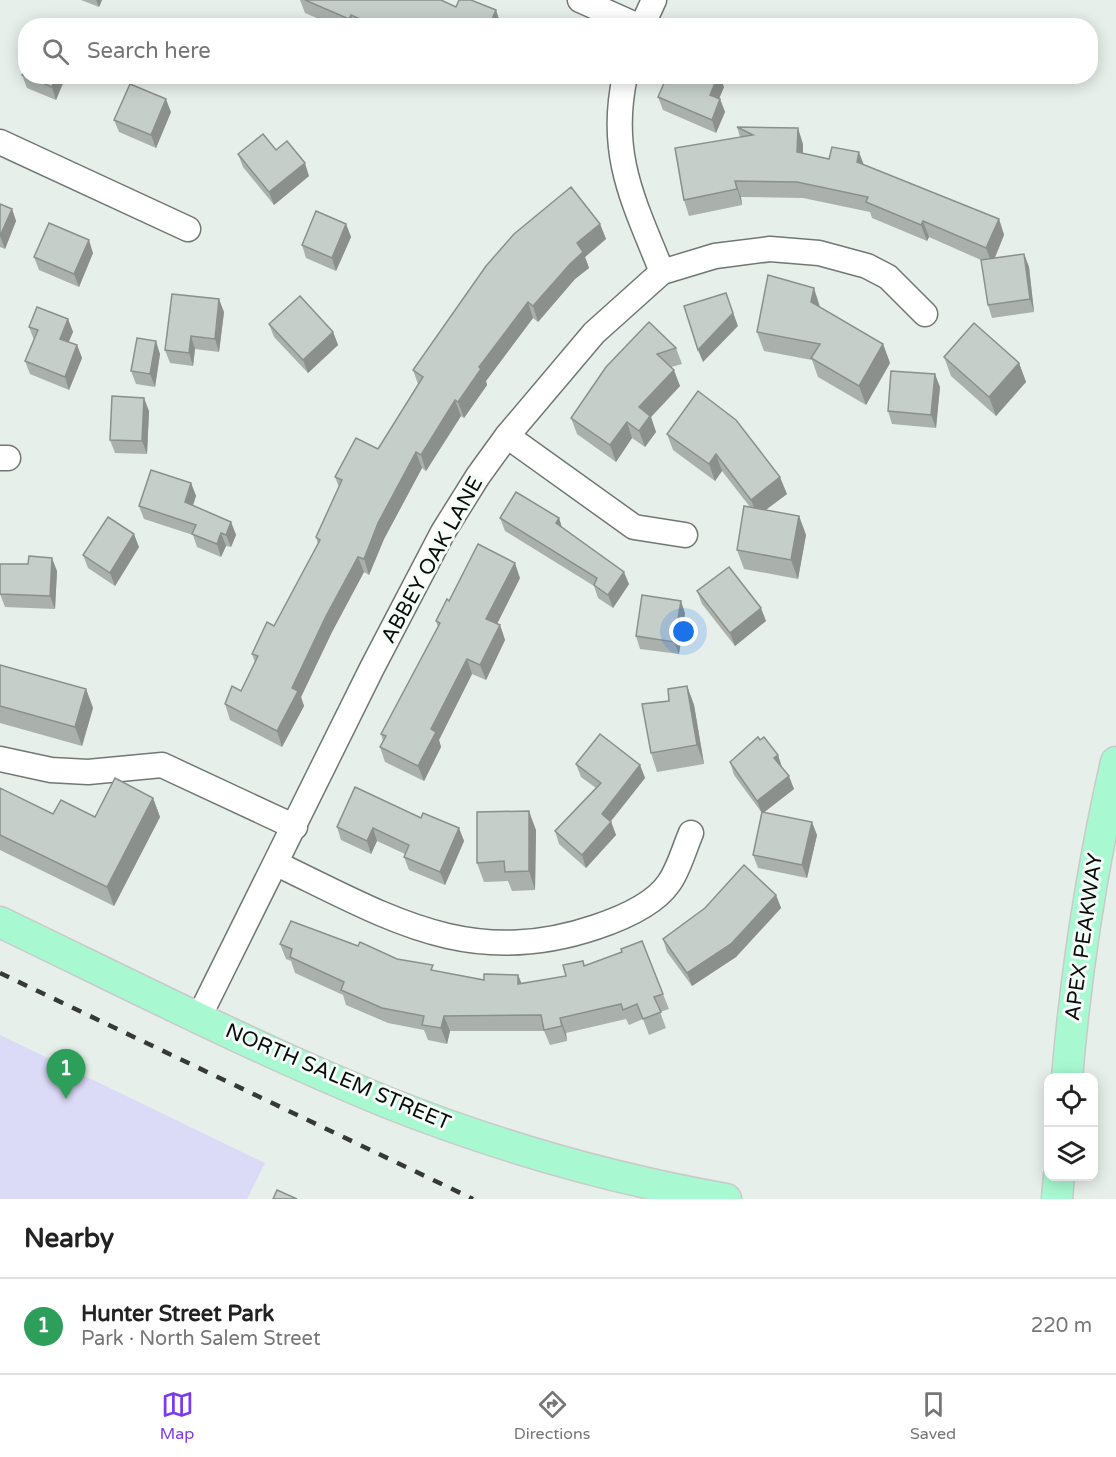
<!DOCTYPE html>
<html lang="en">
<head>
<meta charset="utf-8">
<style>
  :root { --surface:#fff; --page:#f2f2f2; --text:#222; --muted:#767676; --line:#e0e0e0; --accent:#7c3aed }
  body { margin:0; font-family:"Varela Round",sans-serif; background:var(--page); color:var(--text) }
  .controls { position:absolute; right:18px; bottom:18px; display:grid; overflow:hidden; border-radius:12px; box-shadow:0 3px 15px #0003 }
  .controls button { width:54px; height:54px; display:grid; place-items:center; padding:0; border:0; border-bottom:2px solid var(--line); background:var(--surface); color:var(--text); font:30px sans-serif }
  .you { position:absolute; left:684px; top:632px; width:21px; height:21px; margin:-15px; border:4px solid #fff; border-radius:50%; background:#1a73e8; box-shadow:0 0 0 9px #1a73e833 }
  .badge { display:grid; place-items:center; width:39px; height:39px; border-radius:50%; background:var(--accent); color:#fff; font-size:20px; font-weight:700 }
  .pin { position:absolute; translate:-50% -50px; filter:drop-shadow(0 2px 3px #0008) }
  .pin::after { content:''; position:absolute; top:32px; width:21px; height:18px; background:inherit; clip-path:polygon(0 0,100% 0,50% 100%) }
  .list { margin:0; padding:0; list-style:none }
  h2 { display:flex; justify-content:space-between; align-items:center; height:78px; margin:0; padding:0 24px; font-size:26px }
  h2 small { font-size:20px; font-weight:400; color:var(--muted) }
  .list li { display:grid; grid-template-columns:39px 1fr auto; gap:18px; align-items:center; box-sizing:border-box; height:96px; padding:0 24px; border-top:2px solid var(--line) }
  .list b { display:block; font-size:22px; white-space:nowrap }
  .list p { margin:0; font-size:20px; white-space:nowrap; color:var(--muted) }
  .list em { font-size:20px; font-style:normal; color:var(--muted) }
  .icon { flex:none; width:33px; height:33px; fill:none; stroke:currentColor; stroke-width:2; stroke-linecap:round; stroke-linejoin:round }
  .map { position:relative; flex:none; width:1116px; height:1199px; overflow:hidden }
  .search { position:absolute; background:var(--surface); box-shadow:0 3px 15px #0003; left:18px; right:18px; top:18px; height:66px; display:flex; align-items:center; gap:15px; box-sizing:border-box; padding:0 21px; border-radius:24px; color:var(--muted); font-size:22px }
  .sheet { height:174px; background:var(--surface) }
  nav { display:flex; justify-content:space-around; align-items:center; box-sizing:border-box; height:84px; border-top:2px solid var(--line); background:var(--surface); font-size:16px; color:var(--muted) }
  nav a { display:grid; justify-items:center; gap:3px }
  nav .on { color:var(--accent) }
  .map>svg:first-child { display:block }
  .green { fill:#dbdaf7 }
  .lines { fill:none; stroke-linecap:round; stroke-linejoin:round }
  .minor-casing { stroke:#717874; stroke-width:27 }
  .major-casing { stroke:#c9cac9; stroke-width:33 }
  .minor { stroke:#fff; stroke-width:24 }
  .major { stroke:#a8f9d1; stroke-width:30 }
  .rail { stroke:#363937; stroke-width:4.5; stroke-dasharray:10 10; stroke-linecap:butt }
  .wall { fill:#aab1ad }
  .shaded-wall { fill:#8b908d }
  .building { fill:#c6cec9; stroke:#8b908d; stroke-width:1.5 }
  .labels { text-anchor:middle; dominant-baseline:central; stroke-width:6; stroke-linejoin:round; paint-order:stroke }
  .street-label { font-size:21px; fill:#0a0c0b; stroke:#f4fdf8 }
</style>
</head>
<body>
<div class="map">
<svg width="1116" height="1199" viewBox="0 0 1116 1199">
  <rect width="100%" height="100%" fill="#e7efea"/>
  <path class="green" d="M0,1035L265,1163L247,1199H0Z"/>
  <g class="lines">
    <defs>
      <g id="minor">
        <path d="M580,0L638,26"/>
        <path d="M642,26L654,0"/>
        <path d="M625,76C608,155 634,202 662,272"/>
        <path d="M0,142L188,229"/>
        <path d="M507,436L634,527L685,535"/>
        <path d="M0,458H8"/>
        <path d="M0,759L51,770L88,772L162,765L295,827"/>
        <path d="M277,864C388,917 469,970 596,927C620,919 654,905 669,883C679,869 684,849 691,833"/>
        <path d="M199,1017L372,668L443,532L478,476L507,436L594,333L662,272L715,256L770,249L819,253L867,266L888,277L925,314"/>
      </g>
      <g id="major">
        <path d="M0,922C129,984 258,1050 391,1104C498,1146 613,1179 726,1199"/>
        <path d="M1067,1078C1076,971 1092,867 1116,762"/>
        <path d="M1057,1199L1059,1176"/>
      </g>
    </defs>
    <use href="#minor" class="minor-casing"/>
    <use href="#major" class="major-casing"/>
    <use href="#minor" class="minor"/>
    <use href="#major" class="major"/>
    <path class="rail" d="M0,973L473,1199"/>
  </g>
  <g class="wall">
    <path d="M81,0H102L99,7Z"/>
    <path d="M300,0H441L456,7L496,10L501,26H335L305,13Z"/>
    <path d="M22,75L26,76H66L56,100L27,88Z"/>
    <path d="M724,87L719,99H720L725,112L716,133L663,110L658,97Z"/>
    <path d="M171,112L156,148L119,132L114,120Z"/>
    <path d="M737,127L803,144V154L829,159L863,164L999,219L1004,235L995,258L1024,254L1029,267L1034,312L992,318L988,305L981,260L929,237L927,241L872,218L870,212L803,198L741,197L742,205L689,216L684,200L740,137Z"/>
    <path d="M276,150L309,176L274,205L243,167L238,154Z"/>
    <path d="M0,204L12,209L16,221L5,249L0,247Z"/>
    <path d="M346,224L351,237L336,271L306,258L302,245Z"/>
    <path d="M600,224L606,239L585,257L589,268L575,279L538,322L533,318L486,381L487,385L464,418L461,416L426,471L422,468L384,539L369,575L364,572L332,632L301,697L304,706L282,747L230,720L225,704L241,691L255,662L252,654L274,626L318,544L316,537L339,487L335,477L378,449L418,384L413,370Z"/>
    <path d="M93,253L79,287L39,270L34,257Z"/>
    <path d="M820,307L883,344L890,363L866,405L818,377L812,360L764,351L757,332Z"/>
    <path d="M224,312L219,352L195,349L193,366L170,363L165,350Z"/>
    <path d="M68,319L73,332L68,342L77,345L82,358L69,390L30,374L25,361L34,340L29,327Z"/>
    <path d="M269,324L333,332L338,345L308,373L274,337Z"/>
    <path d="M676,348L682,364L671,367L680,386L651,417L656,432L645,447L632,438L616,462L577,434L571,418L606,367Z"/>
    <path d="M160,354L155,387L136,384L131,371Z"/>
    <path d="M944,357L1019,363L1026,382L996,416L951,376Z"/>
    <path d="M940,387L936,428L892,424L888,411Z"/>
    <path d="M698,391L787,494L766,510L799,516L806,535L798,579L744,569L737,550L750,507L722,471L715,481L673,450L667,434Z"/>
    <path d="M149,411L147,454L115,453L110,440Z"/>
    <path d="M191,483L196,496L193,506L231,522L236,535L231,547L226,546L221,557L197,547L193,535L144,519L139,506Z"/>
    <path d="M500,518H559L562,528L629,584L613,608L598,598L594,586L505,531Z"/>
    <path d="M139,547L115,586L88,568L83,555Z"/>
    <path d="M57,571L55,609L5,607L0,594Z"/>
    <path d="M520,578L497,624L500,625L505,640L486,680L472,674L439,740L441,747L424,781L385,762L380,747L383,741L381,734L438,627L436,621L449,601Z"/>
    <path d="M697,591L766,621L735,646L702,604Z"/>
    <path d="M685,613L679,654L640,649L636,636Z"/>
    <path d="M0,665L86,689L93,708L82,746L0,723Z"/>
    <path d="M687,686L694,705L704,764L657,772L651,753L669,701Z"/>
    <path d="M760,740L778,755L782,767L794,789L764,812L817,835L807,878L758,868L753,855L762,813L734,775L730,762Z"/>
    <path d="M576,764L640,765L645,778L611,821L616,835L586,868L559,844L555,831L596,788L581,777Z"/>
    <path d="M0,788L53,814L95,817L153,798L160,817L114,906L0,850Z"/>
    <path d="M421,818L459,828L464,841L445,885L409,870L404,857L405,854L377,841L371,854L341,840L337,827Z"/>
    <path d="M536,830L535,890L512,891L508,881L484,882L477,863Z"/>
    <path d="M776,895L781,908L736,957L692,986L667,952L663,939Z"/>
    <path d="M280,944L358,946L435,971L484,980L518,975L522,984L566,976L583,961L585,966L663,994L669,1009L660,1012L666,1028L649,1035L643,1019L629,1025L626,1019L566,1033L567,1041L550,1045L544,1031H450L447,1044L428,1040L424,1030L388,1023L346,1005L343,995L295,973L291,961L286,959Z"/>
  </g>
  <g class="shaded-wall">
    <path d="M96,0H102L99,7Z"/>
    <path d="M496,10L501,26H489Z"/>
    <path d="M351,15L355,26H352L349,19Z"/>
    <path d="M56,76H66L56,100L52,87Z"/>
    <path d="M718,76H720L724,87L715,108L710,95Z"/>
    <path d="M166,99L171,112L156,148L151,135Z"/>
    <path d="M720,99L725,112L716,133L712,120Z"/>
    <path d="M798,128L803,144V168L797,152Z"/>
    <path d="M859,152L865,168L857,162Z"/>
    <path d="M305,163L309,176L274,205L269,192Z"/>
    <path d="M735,181L741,197L742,205L737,189Z"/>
    <path d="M12,209L16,221L5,249L0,236Z"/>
    <path d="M999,219L1004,235L992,264L986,248Z"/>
    <path d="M923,221L929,237L927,241L921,225Z"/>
    <path d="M346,224L351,237L336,271L332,258Z"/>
    <path d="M600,224L606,239L585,257L589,268L575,279L538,322L533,306L577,243Z"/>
    <path d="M89,240L93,253L79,287L74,274Z"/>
    <path d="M1024,254L1029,267L1034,312L1030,299Z"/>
    <path d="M814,288L820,307L818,321L811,302Z"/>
    <path d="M726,293L738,326L703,362L698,350Z"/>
    <path d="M219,299L224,312L219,352L215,339Z"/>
    <path d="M528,302L533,318L486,381L487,385L464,418L458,402L479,367Z"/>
    <path d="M68,319L73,332L65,351L60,339Z"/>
    <path d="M333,332L338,345L308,373L303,360Z"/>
    <path d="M191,336L195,349L193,366L189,353Z"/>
    <path d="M156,341L160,354L155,387L150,374Z"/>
    <path d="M883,344L890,363L866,405L859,386Z"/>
    <path d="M77,345L82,358L69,390L65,377Z"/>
    <path d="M1019,363L1026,382L996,416L989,397Z"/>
    <path d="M674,370L680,386L651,417L656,432L645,447L639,431V407Z"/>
    <path d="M935,374L940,387L936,428L931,415Z"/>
    <path d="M144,398L149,411L147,454L142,441Z"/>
    <path d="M455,400L461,416L426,471L421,455Z"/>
    <path d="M627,422L632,438L616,462L610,445Z"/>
    <path d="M416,452L422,468L384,539L369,575L364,559L378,523Z"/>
    <path d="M716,454L722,471L715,481L709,464Z"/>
    <path d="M780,477L787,494L757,516L751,500Z"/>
    <path d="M191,483L196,496L189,515L185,502Z"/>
    <path d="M799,516L806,535L798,579L791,560Z"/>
    <path d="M559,518L563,531L556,523Z"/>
    <path d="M231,522L236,535L231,547L226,535Z"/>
    <path d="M221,533L226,546L221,557L217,544Z"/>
    <path d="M134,534L139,547L115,586L110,573Z"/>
    <path d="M358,557L364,572L332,632L301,697L304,706L282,747L277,731L292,688L326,616Z"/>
    <path d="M52,558L57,571L55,609L50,596Z"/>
    <path d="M515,563L520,578L492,634L486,619Z"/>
    <path d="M624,572L629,584L613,608L608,595Z"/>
    <path d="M681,601L685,613L679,654L674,642Z"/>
    <path d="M761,608L766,621L735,646L730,633Z"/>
    <path d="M500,625L505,640L486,680L480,665Z"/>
    <path d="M467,659L472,674L439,740L441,747L424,781L418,766L431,729Z"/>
    <path d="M687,686L694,705L704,764L697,745Z"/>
    <path d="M86,689L93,708L82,746L75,727Z"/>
    <path d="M778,755L782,768L774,758Z"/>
    <path d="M640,765L645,778L607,826L602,814Z"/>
    <path d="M789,776L794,789L762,814L757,801Z"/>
    <path d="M153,798L160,817L114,906L107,887Z"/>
    <path d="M529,811L536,830L535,890L529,871Z"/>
    <path d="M611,822L616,835L586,868L582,855Z"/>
    <path d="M812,822L817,835L807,878L802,865Z"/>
    <path d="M373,828L377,841L371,854L367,841Z"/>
    <path d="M459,828L464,841L445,885L440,872Z"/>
    <path d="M776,895L781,908L736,957L692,986L687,973Z"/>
    <path d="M518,975L524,990L518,984Z"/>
    <path d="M444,1016L450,1031L447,1044L441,1028Z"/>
    <path d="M560,1018L566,1033L567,1041L562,1026Z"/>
  </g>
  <g class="building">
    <path d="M305,0H441L456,7L459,0H471L496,10L489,26H376L351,15L349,19Z"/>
    <path d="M26,67V76L22,75Z"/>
    <path d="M26,76H56L52,87Z"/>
    <path d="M667,76H718L710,95L720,99L712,120L658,97Z"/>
    <path d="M130,84L166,99L151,135L114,120Z"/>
    <path d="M737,127L798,128L797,152L829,159L832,147L859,152L857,162L999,219L986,248L923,221L921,225L866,202L868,197L797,182L735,181L737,189L684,200L675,148L753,135Z"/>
    <path d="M263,134L276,150L287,141L305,163L269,192L238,154Z"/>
    <path d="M571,187L600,224L577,243L583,252L570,264L533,306L528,302L479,367L481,369L458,402L455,400L421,455L416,452L378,523L364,559L358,557L326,616L292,688L298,691L277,731L225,704L232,686L241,691L258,656L252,654L267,622L274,626L320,540L316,537L342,480L335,477L356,438L378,449L423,377L413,370L486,266L514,234Z"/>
    <path d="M0,204L12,209L0,236Z"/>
    <path d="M316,211L346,224L332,258L302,245Z"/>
    <path d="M49,223L89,240L74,274L34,257Z"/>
    <path d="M1024,254L1030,299L988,305L981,260Z"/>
    <path d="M768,275L814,288L811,302L883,344L859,386L811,358L820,344L757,332Z"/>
    <path d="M726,293L733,313L698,350L684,306Z"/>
    <path d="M172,294L219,299L215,339L191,336L189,353L165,350Z"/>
    <path d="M300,296L333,332L303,360L269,324Z"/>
    <path d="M37,307L68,319L60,339L77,345L65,377L25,361L38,330L29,327Z"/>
    <path d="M649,322L676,348L657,354L674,370L639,407L650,416L639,431L627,422L610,445L571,418L606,367Z"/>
    <path d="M974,323L1019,363L989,397L944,357Z"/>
    <path d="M137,338L156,341L150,374L131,371Z"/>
    <path d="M891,371L935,374L931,415L888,411Z"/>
    <path d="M698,391L736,420L780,477L751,500L716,454L709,464L667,434Z"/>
    <path d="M112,396L144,398L142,441L110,440Z"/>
    <path d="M151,470L191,483L185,502L231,522L226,535L221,533L217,544L192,534L196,525L139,506Z"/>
    <path d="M516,492L559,518L556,523L624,572L608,595L594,585L597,578L500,518Z"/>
    <path d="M744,506L799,516L791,560L737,550Z"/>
    <path d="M108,517L134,534L110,573L83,555Z"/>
    <path d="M478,544L515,563L486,619L500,625L480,665L467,659L431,729L436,732L418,766L380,747L386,736L381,734L440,623L436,621L447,599L449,601Z"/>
    <path d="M29,556L52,558L50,596L0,594V564H28Z"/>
    <path d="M729,567L761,608L730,633L697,591Z"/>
    <path d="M642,595L681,601L674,642L636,636Z"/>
    <path d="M0,665L86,689L75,727L0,706Z"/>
    <path d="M687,686L697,745L651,753L642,704L669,701L668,689Z"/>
    <path d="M600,734L640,765L602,814L611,822L582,855L555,831L601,783L576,764Z"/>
    <path d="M758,737L760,740L764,737L778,755L774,758L789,776L757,801L730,762Z"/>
    <path d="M115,778L153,798L107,887L0,835V788L53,814L61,800L95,817Z"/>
    <path d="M355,787L421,818L423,813L459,828L440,872L404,857L409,845L373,828L367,841L337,827Z"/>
    <path d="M529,811V871L505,872L504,861L477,863V812Z"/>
    <path d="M762,812L812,822L802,865L753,855Z"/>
    <path d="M744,865L776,895L731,944L687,973L663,939L705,908Z"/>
    <path d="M291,921L358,946L360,942L397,959L433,965L431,970L484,980V974L518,975V984L566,976L563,965L583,961L584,966L622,952L621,949L642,941L663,994L654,997L661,1012L643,1019L637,1004L623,1010L621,1004L560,1018L562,1026L544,1030L541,1015L444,1016L441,1028L422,1025L424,1016L382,1008L341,990L344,982L290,957L292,949L280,944Z"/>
    <path d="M277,1190L297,1199H273Z"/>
  </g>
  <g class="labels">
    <g class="street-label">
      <text transform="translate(432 560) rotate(-61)">ABBEY OAK LANE</text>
      <text transform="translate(1084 937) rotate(-82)">APEX PEAKWAY</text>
      <text transform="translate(338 1077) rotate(23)">NORTH SALEM STREET</text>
    </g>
  </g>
</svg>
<div class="controls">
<button><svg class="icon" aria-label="locate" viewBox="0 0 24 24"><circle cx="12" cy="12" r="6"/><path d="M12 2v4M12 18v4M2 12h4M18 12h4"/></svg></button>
<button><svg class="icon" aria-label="layers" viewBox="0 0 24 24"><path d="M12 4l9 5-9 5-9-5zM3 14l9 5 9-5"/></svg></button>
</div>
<div class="you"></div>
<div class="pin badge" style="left:66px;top:1099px;background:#2e9e5b">1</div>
<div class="search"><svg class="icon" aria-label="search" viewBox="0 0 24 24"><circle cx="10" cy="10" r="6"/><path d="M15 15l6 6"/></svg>Search here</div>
</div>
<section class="sheet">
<h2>Nearby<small></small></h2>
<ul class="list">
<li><span class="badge" style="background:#2e9e5b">1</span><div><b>Hunter Street Park</b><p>Park · North Salem Street</p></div><em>220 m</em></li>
</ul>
</section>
<nav>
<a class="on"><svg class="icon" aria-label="map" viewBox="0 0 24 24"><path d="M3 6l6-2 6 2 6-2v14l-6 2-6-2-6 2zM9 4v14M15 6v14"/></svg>Map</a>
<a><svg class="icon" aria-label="directions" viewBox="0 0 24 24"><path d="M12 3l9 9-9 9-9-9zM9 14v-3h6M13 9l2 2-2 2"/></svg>Directions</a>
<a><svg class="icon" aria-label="saved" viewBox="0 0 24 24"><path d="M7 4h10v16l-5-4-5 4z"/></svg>Saved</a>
</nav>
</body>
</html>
